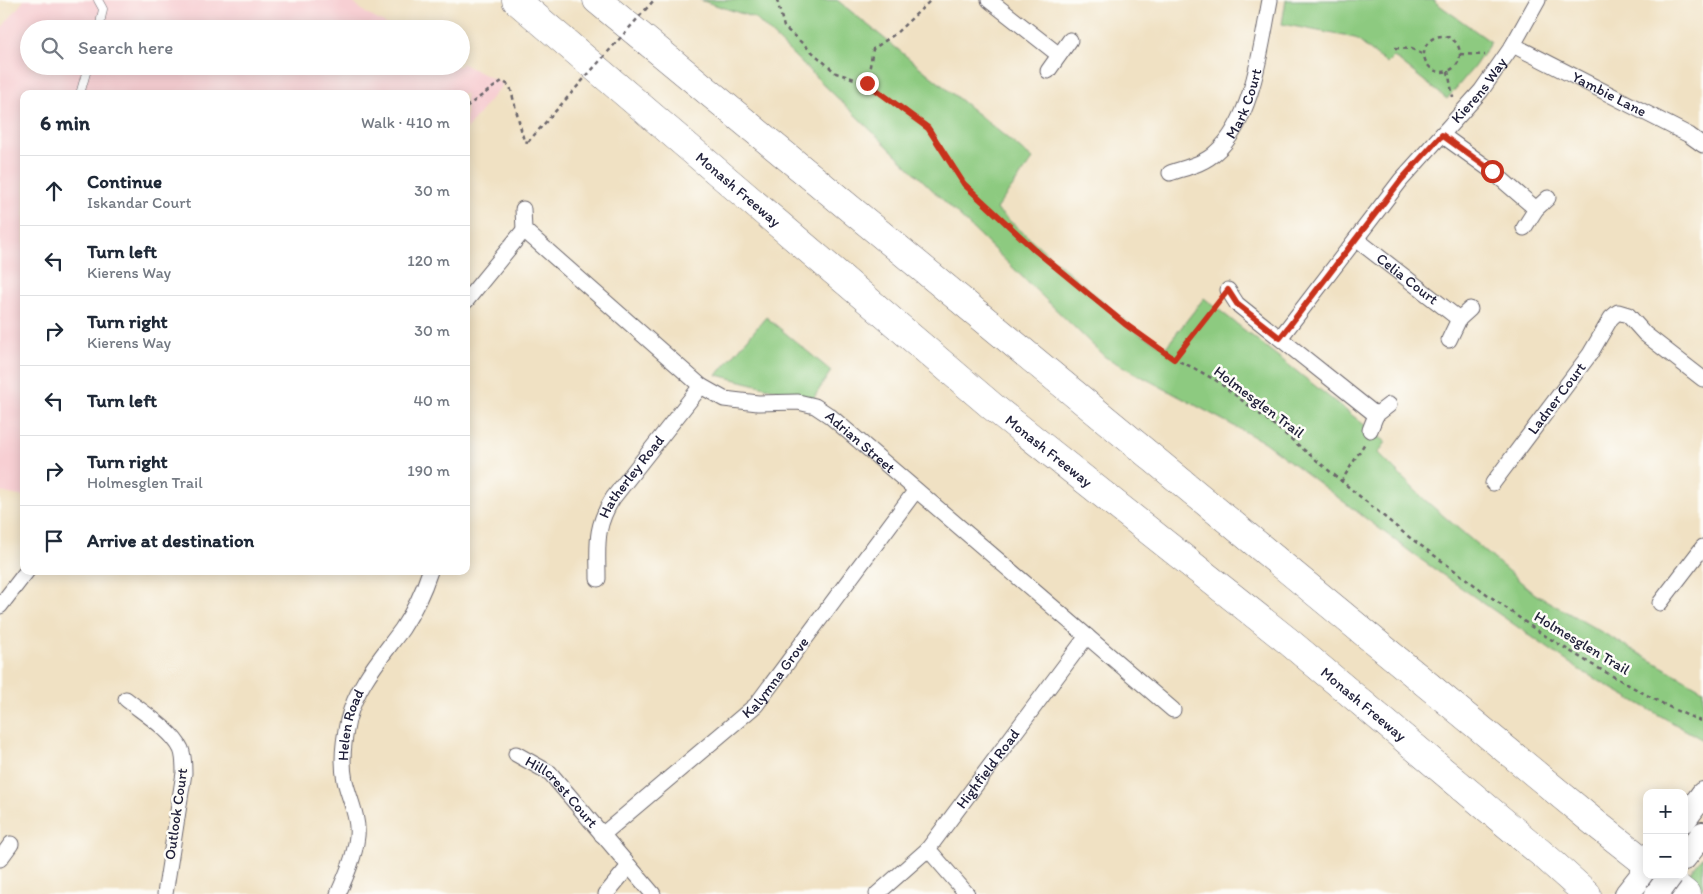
<!DOCTYPE html>
<html lang="en">
<head>
<meta charset="utf-8">
<style>
  :root { --surface:#fff; --page:#f2f2f3; --text:#1f2937; --muted:#747a83; --line:#e0e1e3 }
  body { margin:0; font-family:Itim,sans-serif; background:var(--page); color:var(--text) }
  .controls { position:absolute; right:15px; bottom:15px; display:grid; overflow:hidden; border-radius:10px; box-shadow:0 2px 12px #0003 }
  .controls button { width:45px; height:45px; display:grid; place-items:center; padding:0; border:0; border-bottom:1px solid var(--line); background:var(--surface); color:var(--text); font:25px sans-serif }
  .stop { position:absolute; width:15px; height:15px; margin:-11px; border:4px solid #c8321e; border-radius:50%; background:#fff }
  .stop.end { background:#c8321e; border-color:#fff; box-shadow:0 1px 5px #0008 }
  .list { margin:0; padding:0; list-style:none }
  h2 { display:flex; justify-content:space-between; align-items:center; height:65px; margin:0; padding:0 20px; font-size:21px }
  h2 small { font-size:16px; font-weight:400; color:var(--muted) }
  .list li { display:grid; grid-template-columns:32px 1fr auto; gap:15px; align-items:center; box-sizing:border-box; height:70px; padding:0 20px; border-top:1px solid var(--line) }
  .list b { display:block; font-size:19px; white-space:nowrap }
  .list p { margin:0; font-size:16px; white-space:nowrap; color:var(--muted) }
  .list em { font-size:16px; font-style:normal; color:var(--muted) }
  .icon { flex:none; width:28px; height:28px; fill:none; stroke:currentColor; stroke-width:2; stroke-linecap:round; stroke-linejoin:round }
  .map { position:relative; flex:none; width:1703px; height:894px; overflow:hidden }
  .search { position:absolute; background:var(--surface); box-shadow:0 2px 12px #0003; left:20px; top:20px; width:450px; height:55px; display:flex; align-items:center; gap:12px; box-sizing:border-box; padding:0 18px; border-radius:28px; color:var(--muted); font-size:19px }
  .panel { position:absolute; background:var(--surface); box-shadow:0 2px 12px #0003; left:20px; top:90px; width:450px; height:485px; border-radius:10px }
  .map>svg:first-child { display:block }
  .built { fill:#f7cfd3 }
  .green { fill:#8dca80; stroke:#58765e }
  .lines { fill:none; stroke-linecap:round; stroke-linejoin:round }
  .lane-casing { stroke:#6a656b; stroke-width:9 }
  .street-casing { stroke:#6a656b; stroke-width:17 }
  .primary-casing { stroke:#6a656b; stroke-width:26 }
  .highway-casing { stroke:#6a656b; stroke-width:29 }
  .path { stroke:#6a656b; stroke-width:2.5; stroke-dasharray:4 4; stroke-linecap:butt }
  .lane { stroke:#fff; stroke-width:8 }
  .street { stroke:#fff; stroke-width:15 }
  .primary { stroke:#fff; stroke-width:24 }
  .highway { stroke:#fff; stroke-width:28 }
  .primary-bridge-casing { stroke:#6a656b; stroke-width:26; stroke-linecap:butt }
  .path-bridge { stroke:#6a656b; stroke-width:2.5; stroke-dasharray:4 4; stroke-linecap:butt }
  .primary-bridge { stroke:#fff; stroke-width:24 }
  .route { stroke:#c8321e; stroke-width:6 }
  .labels { text-anchor:middle; dominant-baseline:central; stroke-width:5; stroke-linejoin:round; paint-order:stroke }
  .street-label { font-size:15px; fill:#22223b; stroke:#fdfcf7 }
</style>
</head>
<body>
<div class="map">
<svg width="1703" height="894" viewBox="0 0 1703 894">
  <rect width="100%" height="100%" fill="#fdfcf7"/>
  <filter id="ink" filterUnits="userSpaceOnUse"><feTurbulence type="fractalNoise" baseFrequency=".02" numOctaves="2"/><feDisplacementMap in="SourceGraphic" scale="10" xChannelSelector="R" yChannelSelector="G"/><feConvolveMatrix kernelMatrix="1 2 1 2 8 2 1 2 1" color-interpolation-filters="sRGB"/></filter>
  <filter id="wash" filterUnits="userSpaceOnUse"><feTurbulence type="fractalNoise" baseFrequency=".0096" numOctaves="4" result="noise"/><feDisplacementMap in="SourceGraphic" scale="20" xChannelSelector="R" yChannelSelector="G"/><feGaussianBlur stdDeviation="1.12" result="paint"/><feColorMatrix in="noise" values="0 0 0 0 0 0 0 0 0 0 0 0 0 0 0 0 0 1.4 0 .05"/><feComposite in="paint" operator="in"/></filter>
  <g filter="url(#wash)">
    <rect width="100%" height="100%" fill="#f0e1c3"/>
    <path class="built" d="M24,0H350L367,14L395,29H29V66H461V63L503,84L466,130V94H24V497L0,492V30Z"/>
    <g class="green">
      <path d="M700,0H837L1033,159L996,209L1141,335L1166,347L1204,298L1386,442L1378,453L1425,500L1535,594L1703,690V740L1578,669L1420,559L1264,442L1105,357L755,18Z"/>
      <path d="M1286,0H1435V2L1491,42L1474,67L1447,99L1394,57L1387,64L1355,38L1282,24Z"/>
      <path d="M766,317L831,371L813,399L717,375Z"/>
      <path d="M1703,856V888L1688,875Z"/>
    </g>
  </g>
  <g filter="url(#ink)">
    <g class="lines">
      <defs>
        <g id="lane">
          <path d="M98,0L103,9L99,29"/>
          <path d="M80,94L88,66"/>
        </g>
        <g id="street">
          <path d="M989,0L1059,55"/>
          <path id="s1" d="M1513,45L1689,135L1703,145"/>
          <path d="M1048,71L1070,40"/>
          <path d="M1442,135L1492,171L1536,209"/>
          <path id="s2" d="M1170,173C1184,168 1204,164 1215,153C1253,121 1261,46 1270,0"/>
          <path d="M523,209L524,230"/>
          <path d="M1524,228L1536,209L1548,198"/>
          <path id="s3" d="M524,230L701,386L724,399L758,403L798,402L815,406L830,416L1173,710"/>
          <path id="s4" d="M1356,239L1459,319"/>
          <path d="M1228,290L1237,304L1376,415"/>
          <path d="M466,301L524,230"/>
          <path id="s5" d="M1280,338L1401,180L1481,91L1513,45L1538,0"/>
          <path d="M1449,340L1459,319L1470,309"/>
          <path d="M1370,430L1376,415L1389,405"/>
          <path id="s6" d="M1493,483L1590,354L1611,318L1618,312L1628,315L1645,334L1703,379"/>
          <path id="s7" d="M598,579C598,546 594,528 613,498L701,386"/>
          <path d="M1660,603L1703,547"/>
          <path d="M0,606L27,571"/>
          <path d="M126,699C142,712 172,730 181,749C184,756 184,765 184,773L165,894"/>
          <path id="s8" d="M516,754L550,773L653,894"/>
          <path id="s9" d="M602,835L756,705L916,490"/>
          <path d="M928,849L967,894"/>
          <path d="M0,859L11,844"/>
          <path id="s10" d="M338,894C346,876 355,856 357,836C359,818 349,798 345,781C341,762 344,738 348,720C357,684 381,658 402,629C414,611 423,592 430,571"/>
          <path d="M606,894L629,866"/>
          <path id="s11" d="M877,894L928,849L1087,636"/>
        </g>
        <g id="primary">
          <path d="M1684,820L1703,794"/>
          <path d="M1684,858L1703,834"/>
          <path d="M1627,894L1647,869"/>
        </g>
        <g id="highway">
          <path id="s12" d="M516,0L993,407L1288,641L1548,859L1587,894"/>
          <path d="M597,0L1595,823L1647,864"/>
          <path d="M1662,875L1686,894"/>
        </g>
      </defs>
      <use href="#lane" class="lane-casing"/>
      <use href="#street" class="street-casing"/>
      <use href="#primary" class="primary-casing"/>
      <use href="#highway" class="highway-casing"/>
      <g class="path">
        <path d="M777,0L784,27L836,73L867,83L929,128L964,184L1036,251L1125,324L1176,360L1192,367L1217,381L1279,429L1405,534L1536,630L1591,664L1654,699L1675,710L1703,722"/>
        <circle cx="1442" cy="54" r="18"/>
        <path d="M1395,48L1412,49L1424,55"/>
        <path d="M1460,54L1485,55"/>
        <path d="M1448,71L1453,97"/>
        <path d="M867,83L873,49L895,34L931,0"/>
        <path d="M466,107L502,81L510,86L524,141L528,142"/>
        <path d="M1174,359L1219,301"/>
        <path d="M1341,482L1365,443"/>
      </g>
      <use href="#lane" class="lane"/>
      <use href="#street" class="street"/>
      <use href="#primary" class="primary"/>
      <use href="#highway" class="highway"/>
      <defs>
        <path id="primary-bridge" d="M1657,894L1671,875"/>
      </defs>
      <use href="#primary-bridge" class="primary-bridge-casing"/>
      <path class="path-bridge" d="M528,142L654,0"/>
      <use href="#primary-bridge" class="primary-bridge"/>
    </g>
  </g>
  <g class="lines" filter="url(#ink)">
    <path class="route" d="M867,83L928,128L964,184L1036,251L1125,324L1174,359L1228,290L1237,304L1280,338L1401,180L1442,135L1492,171"/>
  </g>
  <g class="labels">
    <g class="street-label">
      <text stroke="none"><textPath href="#s5" startOffset="318">Kierens Way</textPath></text>
      <text stroke="none"><textPath href="#s1" startOffset="108">Yambie Lane</textPath></text>
      <text stroke="none"><textPath href="#s2" startOffset="108">Mark Court</textPath></text>
      <text stroke="none"><textPath href="#s12" startOffset="292">Monash Freeway</textPath></text>
      <text stroke="none"><textPath href="#s4" startOffset="65">Celia Court</textPath></text>
      <text stroke="none"><textPath href="#s6" startOffset="106">Ladner Court</textPath></text>
      <text transform="translate(1259 402) rotate(37)">Holmesglen Trail</text>
      <text stroke="none"><textPath href="#s3" startOffset="412">Adrian Street</textPath></text>
      <text stroke="none"><textPath href="#s12" startOffset="698">Monash Freeway</textPath></text>
      <text stroke="none"><textPath href="#s7" startOffset="112">Hatherley Road</textPath></text>
      <text transform="translate(1582 643) rotate(31)">Holmesglen Trail</text>
      <text stroke="none"><textPath href="#s9" startOffset="235">Kalymna Grove</textPath></text>
      <text stroke="none"><textPath href="#s12" startOffset="1102">Monash Freeway</textPath></text>
      <text stroke="none"><textPath href="#s10" startOffset="175">Helen Road</textPath></text>
      <text stroke="none"><textPath href="#s11" startOffset="168">Highfield Road</textPath></text>
      <text stroke="none"><textPath href="#s8" startOffset="60">Hillcrest Court</textPath></text>
      <text transform="translate(176 814) rotate(-82)">Outlook Court</text>
    </g>
  </g>
</svg>
<div class="controls">
<button>+</button>
<button>−</button>
</div>
<div class="stop" style="left:1492px;top:171px"></div>
<div class="stop end" style="left:867px;top:83px"></div>
<div class="search"><svg class="icon" aria-label="search" viewBox="0 0 24 24"><circle cx="10" cy="10" r="6"/><path d="M15 15l6 6"/></svg>Search here</div>
<section class="panel">
<h2>6 min<small>Walk · 410 m</small></h2>
<ul class="list">
<li><svg class="icon" aria-label="ahead" viewBox="0 0 24 24"><path d="M12 20V5M6 11l6-6 6 6"/></svg><div><b>Continue</b><p>Iskandar Court</p></div><em>30 m</em></li>
<li><svg class="icon" aria-label="left" viewBox="0 0 24 24"><path d="M17 20v-9H6M10 6l-5 5 5 5"/></svg><div><b>Turn left</b><p>Kierens Way</p></div><em>120 m</em></li>
<li><svg class="icon" aria-label="right" viewBox="0 0 24 24"><path d="M7 20v-9h11M14 6l5 5-5 5"/></svg><div><b>Turn right</b><p>Kierens Way</p></div><em>30 m</em></li>
<li><svg class="icon" aria-label="left" viewBox="0 0 24 24"><path d="M17 20v-9H6M10 6l-5 5 5 5"/></svg><div><b>Turn left</b></div><em>40 m</em></li>
<li><svg class="icon" aria-label="right" viewBox="0 0 24 24"><path d="M7 20v-9h11M14 6l5 5-5 5"/></svg><div><b>Turn right</b><p>Holmesglen Trail</p></div><em>190 m</em></li>
<li><svg class="icon" aria-label="arrive" viewBox="0 0 24 24"><path d="M6 21V4h12l-3 4 3 4H6"/></svg><div><b>Arrive at destination</b></div></li>
</ul>
</section>
</div>
</body>
</html>
